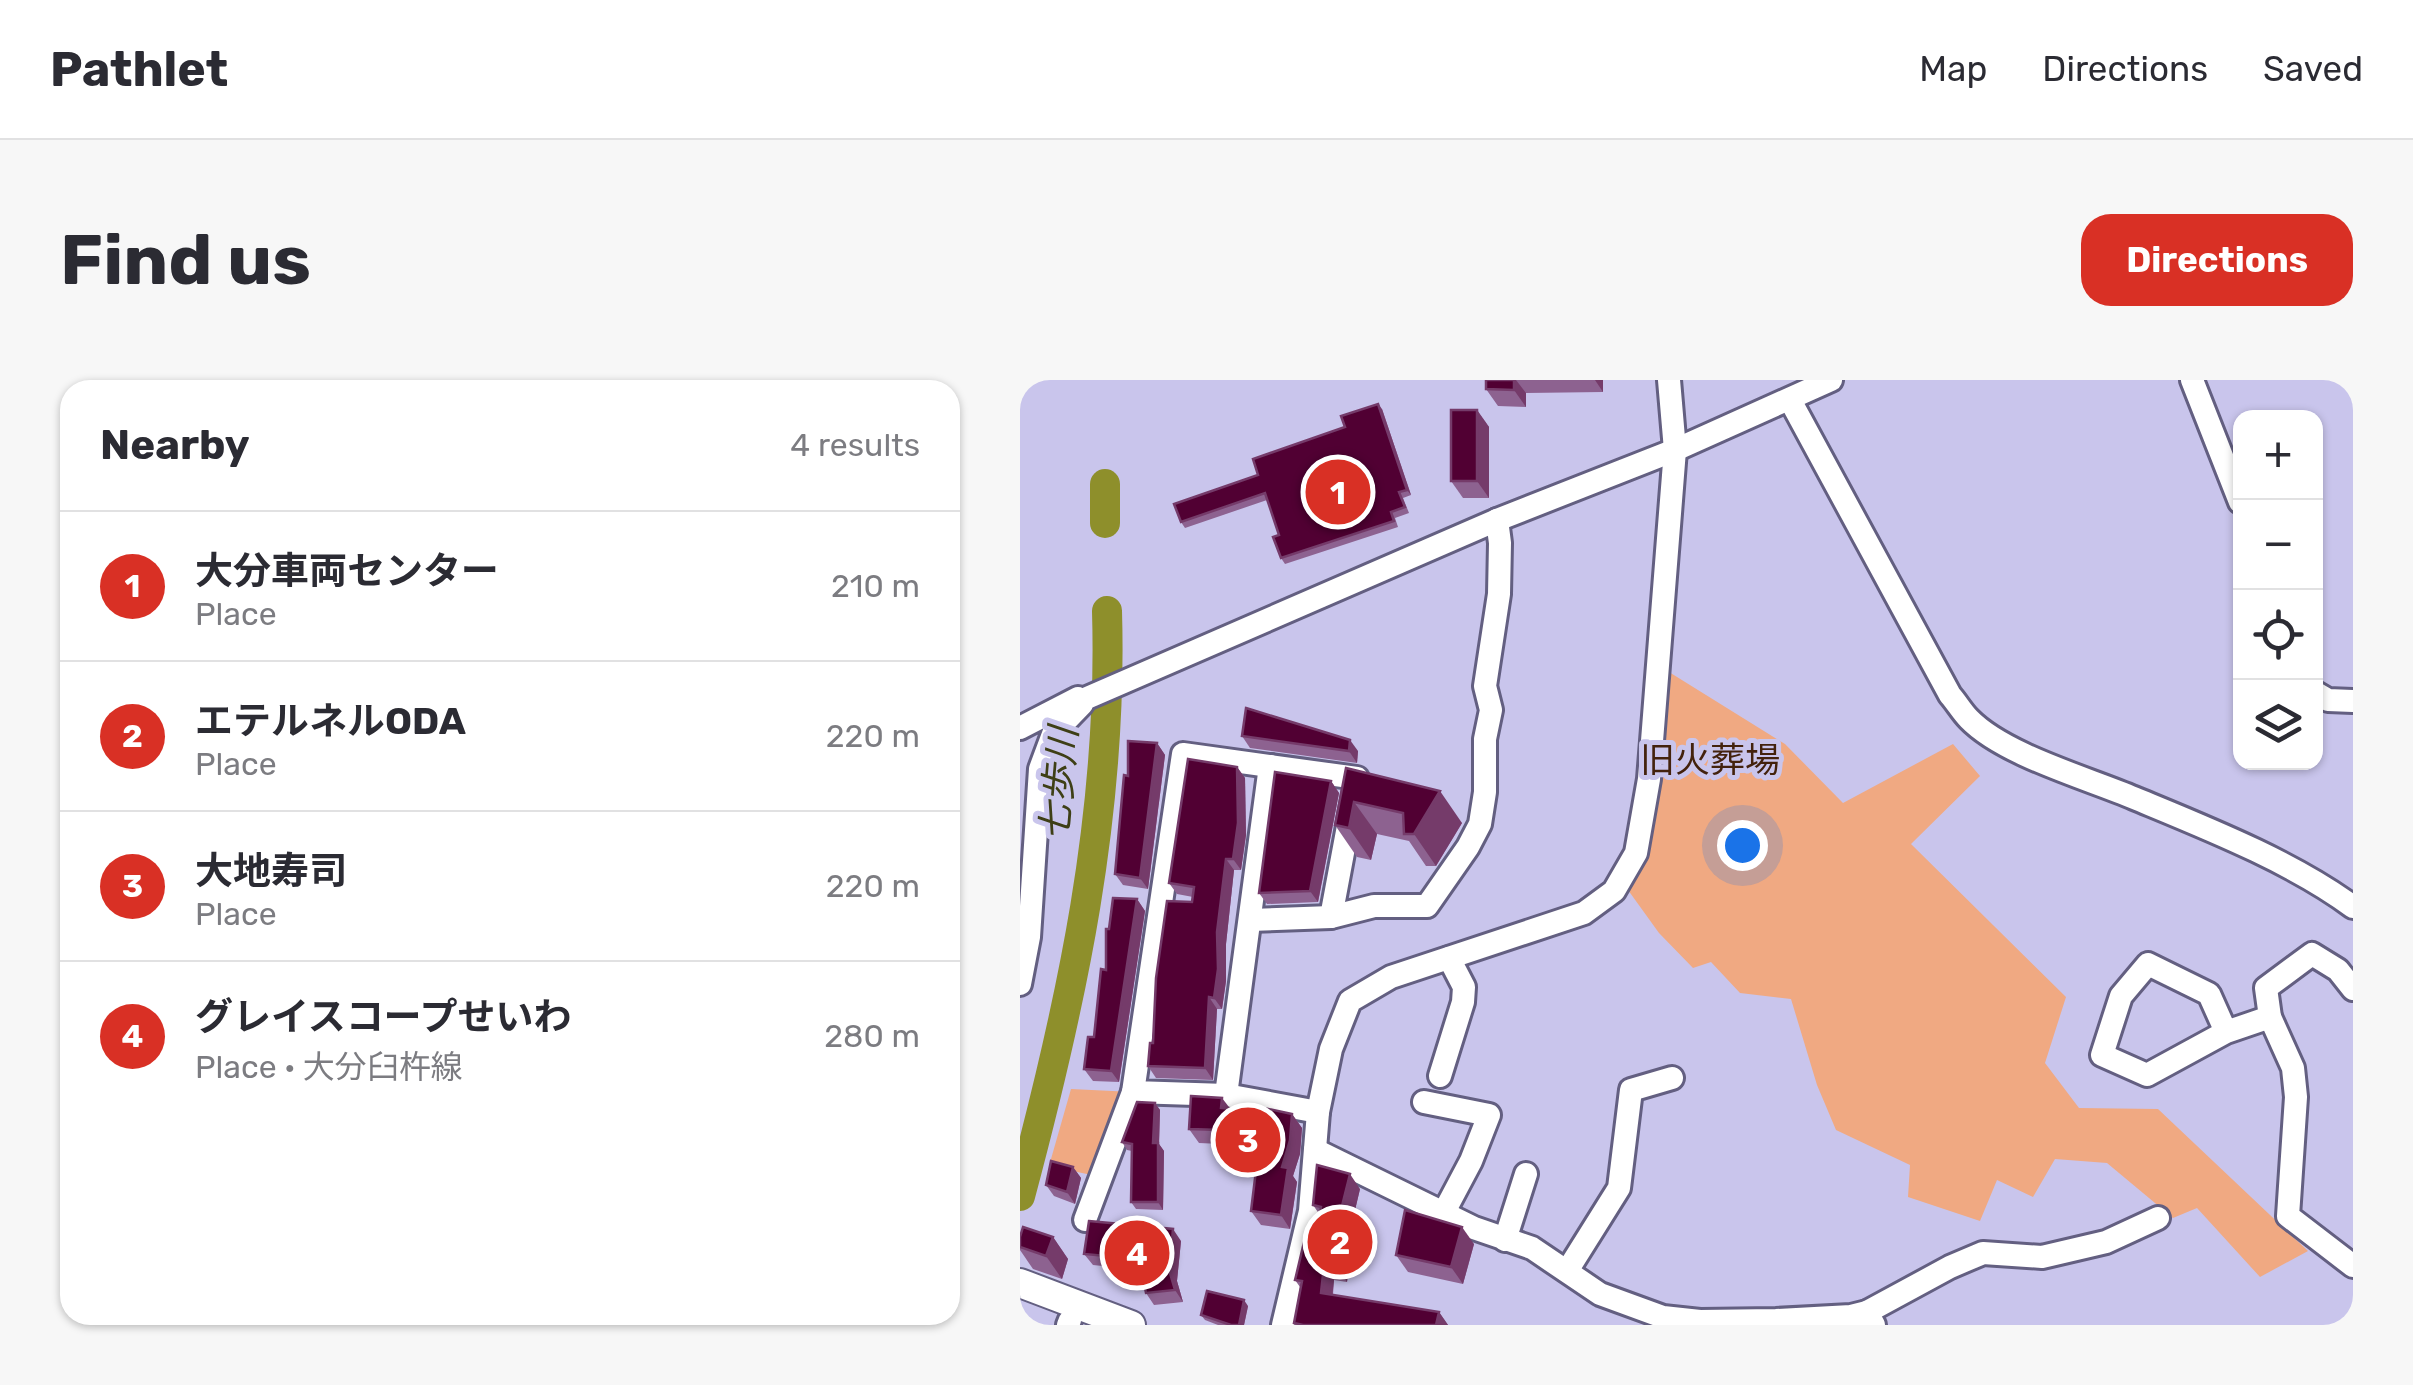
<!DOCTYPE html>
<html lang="en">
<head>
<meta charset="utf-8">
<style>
  :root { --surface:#fff; --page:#f7f7f7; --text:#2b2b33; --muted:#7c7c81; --line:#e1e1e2; --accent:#d93025 }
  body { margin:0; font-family:Rubik,"Noto Sans JP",sans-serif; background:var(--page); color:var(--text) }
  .controls { position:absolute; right:30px; top:30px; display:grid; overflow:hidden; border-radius:20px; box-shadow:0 2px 8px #0004 }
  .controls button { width:90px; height:90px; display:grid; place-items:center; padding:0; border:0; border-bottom:2px solid var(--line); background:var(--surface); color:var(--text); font:50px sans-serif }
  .you { position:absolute; left:722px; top:465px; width:35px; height:35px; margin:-25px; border:8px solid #fff; border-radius:50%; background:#1a73e8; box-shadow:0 0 0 15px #1a73e833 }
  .badge { display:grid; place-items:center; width:65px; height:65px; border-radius:50%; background:var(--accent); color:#fff; font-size:32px; font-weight:700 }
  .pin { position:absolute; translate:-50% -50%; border:5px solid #fff; box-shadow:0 2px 10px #0006 }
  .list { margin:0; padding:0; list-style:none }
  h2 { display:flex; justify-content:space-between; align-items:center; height:130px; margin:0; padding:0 40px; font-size:42px }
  h2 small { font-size:32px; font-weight:400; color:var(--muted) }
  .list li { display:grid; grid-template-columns:65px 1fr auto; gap:30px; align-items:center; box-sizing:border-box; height:150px; padding:0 40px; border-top:2px solid var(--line) }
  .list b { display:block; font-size:38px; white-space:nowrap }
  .list p { margin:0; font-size:32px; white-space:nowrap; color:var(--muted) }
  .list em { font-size:32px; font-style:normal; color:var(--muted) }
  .icon { flex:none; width:55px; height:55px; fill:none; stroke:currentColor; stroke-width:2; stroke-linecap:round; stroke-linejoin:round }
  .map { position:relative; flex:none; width:1333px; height:945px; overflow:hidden; border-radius:30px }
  header { display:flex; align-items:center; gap:60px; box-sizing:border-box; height:140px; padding:0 50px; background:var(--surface); border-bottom:2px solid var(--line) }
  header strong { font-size:48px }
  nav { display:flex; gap:55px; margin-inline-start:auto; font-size:35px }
  .intro { display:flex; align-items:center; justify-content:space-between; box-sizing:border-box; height:240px; padding:0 60px }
  h1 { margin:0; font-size:70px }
  .button { padding:25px 45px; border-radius:30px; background:var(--accent); color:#fff; font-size:35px; font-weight:700 }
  main { display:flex; gap:60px; padding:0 60px }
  aside { flex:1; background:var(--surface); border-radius:30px; box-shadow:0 2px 8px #0004 }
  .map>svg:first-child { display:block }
  .green { fill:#f0a982 }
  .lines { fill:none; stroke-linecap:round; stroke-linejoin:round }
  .river { stroke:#8e8f2b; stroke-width:30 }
  .minor-casing { stroke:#635f81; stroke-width:28 }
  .major-casing { stroke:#635f81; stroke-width:32 }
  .minor { stroke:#fff; stroke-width:22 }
  .major { stroke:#fff; stroke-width:28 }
  .wall { fill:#8d6290 }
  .shaded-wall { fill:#753b6a }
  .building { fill:#510033; stroke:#753b6a; stroke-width:2.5 }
  .labels { text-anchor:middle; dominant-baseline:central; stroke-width:10; stroke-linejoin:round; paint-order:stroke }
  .park-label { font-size:35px; fill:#43220d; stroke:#c9c5ec }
  .water-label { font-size:38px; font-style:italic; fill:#3e3f16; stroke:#c9c5ec }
</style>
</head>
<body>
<header>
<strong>Pathlet</strong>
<nav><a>Map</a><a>Directions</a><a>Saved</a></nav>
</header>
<div class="intro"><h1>Find us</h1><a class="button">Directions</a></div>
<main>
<aside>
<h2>Nearby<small>4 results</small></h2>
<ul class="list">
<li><span class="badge">1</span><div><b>大分車両センター</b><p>Place</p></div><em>210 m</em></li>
<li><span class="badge">2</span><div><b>エテルネルODA</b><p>Place</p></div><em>220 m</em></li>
<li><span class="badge">3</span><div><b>大地寿司</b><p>Place</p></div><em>220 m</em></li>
<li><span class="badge">4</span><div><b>グレイスコープせいわ</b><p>Place · 大分臼杵線</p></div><em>280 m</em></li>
</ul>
</aside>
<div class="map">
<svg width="1333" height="945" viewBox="0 0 1333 945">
  <rect width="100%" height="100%" fill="#c9c5ec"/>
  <g class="green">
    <path d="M649,292L765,364L823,423L933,364L960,396L891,464L1046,617L1025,683L1059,728L1138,729L1288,871L1240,897L1177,828L1153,838L1087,783L1035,779L1013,817L977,800L960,841L888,817L890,785L816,750L797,705L771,619L720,613L691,582L673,588L639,553L608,510L629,450Z"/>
    <path d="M51,709L113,712L81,797L29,786Z"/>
  </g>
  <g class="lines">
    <g class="river">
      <path d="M85,143V104"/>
      <path d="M0,816C52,622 93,433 87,231"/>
    </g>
    <defs>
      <g id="minor">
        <path d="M1172,0L1220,122"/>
        <path d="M770,20L930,315C937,323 942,332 949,339C984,375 1067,398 1114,418C1184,447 1273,482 1333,527"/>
        <path d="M1296,313L1308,320L1333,321"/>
        <path d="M60,321L477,140L655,70L811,0"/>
        <path d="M0,348L58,318L62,324L33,354L20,389L9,557L0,604"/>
        <path d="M230,540L311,537L354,526H407L448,467L460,444L465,412V359L471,330L465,306L479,214L480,163L477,140"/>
        <path d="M1333,609L1318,590L1292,574L1246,608L1250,637L1273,688L1276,717L1268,836L1333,886"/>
        <path d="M1206,652L1189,614L1128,584L1101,616L1082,675L1127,695L1206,652L1250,637"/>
        <path d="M420,696L443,622L444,607L429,578"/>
        <path d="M206,715L250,386"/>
        <path d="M404,722L469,735L451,781L424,832"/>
        <path d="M298,732L206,715L113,712L163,374L337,398L311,537"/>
        <path d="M295,770L454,848L512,868L580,914L643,937L680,941L756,940L831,936L847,932L854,945"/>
        <path d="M65,840L113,712"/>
        <path d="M485,860L506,794"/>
        <path d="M547,891L599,808L611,710L652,698"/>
        <path d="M847,932L930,887L963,873L1022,877L1086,862L1138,838"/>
        <path d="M48,945L50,940"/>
        <path d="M263,945L290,831L298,732L311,669L330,621L371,597L564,533L594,511L616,473L629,399L655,70L649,0"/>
      </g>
      <path id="major" d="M0,903L111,945"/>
    </defs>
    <use href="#minor" class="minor-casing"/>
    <use href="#major" class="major-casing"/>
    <use href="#minor" class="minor"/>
    <use href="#major" class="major"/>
  </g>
  <g class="wall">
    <path d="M466,0H583V12L506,13V27L478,26L466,9Z"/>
    <path d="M362,29L391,115L383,118L389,133L375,138L378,147L265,184L261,178L259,155L247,120L165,148L161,142L238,95L325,47Z"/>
    <path d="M457,30L469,47V118H443L431,101Z"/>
    <path d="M222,356L338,371L337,383L230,368Z"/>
    <path d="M137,363L145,375L128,509L103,505L95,494L108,396Z"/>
    <path d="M217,387L225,398L226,455L221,490H214L206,564V601L202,629H197L193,700L136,698L128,686L173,517L157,514L149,503Z"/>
    <path d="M326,388L442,443L416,486H406L389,461L357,454L351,480L337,477L315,445Z"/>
    <path d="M311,401L319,413L298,522L247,524L239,513Z"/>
    <path d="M117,519L125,531L99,702L73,701L64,689L74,657L86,590L89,549Z"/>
    <path d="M135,723L140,730L139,764L144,771L143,830L116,829L111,822L112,771L107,770L102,762Z"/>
    <path d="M210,729L272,734L282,748L280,774L273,796L277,802L270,849L241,845L231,831L238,774L210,776L201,764L179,763L169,749Z"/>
    <path d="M53,787L61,798L55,824L34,816L26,805Z"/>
    <path d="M340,809L331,847L334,850L327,902L314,900L313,915L419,932L428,945H275L274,943L280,907L275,900L296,860L300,835L293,825Z"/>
    <path d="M0,857H33L48,879L42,899L13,889L0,870Z"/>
    <path d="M161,861L157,901L163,922L134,925L126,913L121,890L73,885L64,874Z"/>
    <path d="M454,864L443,904L388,892L376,875Z"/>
    <path d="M228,926L224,945H198L185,940L181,935Z"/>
  </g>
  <g class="shaded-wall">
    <path d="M494,0H496L506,13V27L494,10Z"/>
    <path d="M575,0H583V12Z"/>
    <path d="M358,24L362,29L391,115L387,110Z"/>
    <path d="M457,30L469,47V118L457,101Z"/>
    <path d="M330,360L338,371L337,383L329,371Z"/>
    <path d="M137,363L145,375L128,509L120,498Z"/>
    <path d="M217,387L225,398L226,455L221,490L213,479Z"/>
    <path d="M311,401L319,413L298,522L290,511Z"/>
    <path d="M420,411L442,443L416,486L394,454Z"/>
    <path d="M334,422L357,454L351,480L329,448Z"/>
    <path d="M206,479L214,490L206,564V601L202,629L194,618L197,552Z"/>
    <path d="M117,519L125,531L99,702L91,691Z"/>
    <path d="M189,617L197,629L193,700L185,688Z"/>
    <path d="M202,718L212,731L201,728Z"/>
    <path d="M135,723L140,730L139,764L144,771L143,830L138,822L133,763Z"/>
    <path d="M272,734L282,748L280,774L273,796L277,802L270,849L261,835L262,787Z"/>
    <path d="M53,787L61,798L55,824L47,812Z"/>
    <path d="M330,794L340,809L331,847L334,850L327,902L317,887L320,834Z"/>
    <path d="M442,847L454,864L443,904L431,887Z"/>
    <path d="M153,849L161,861L157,901L163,922L155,910L149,890Z"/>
    <path d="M33,857L48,879L42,899L26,876Z"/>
    <path d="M304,885L314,900L311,928L301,913Z"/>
    <path d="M224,920L228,926L224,945H219Z"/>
    <path d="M419,932L428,945H416Z"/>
  </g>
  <g class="building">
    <path d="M466,0H494V10L466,9Z"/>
    <path d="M358,24L387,110L379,112L385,127L371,132L374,141L261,178L253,157L259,155L245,113L161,142L154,124L238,95L233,79L325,47L321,36Z"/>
    <rect x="431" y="30" width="26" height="71"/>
    <path d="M226,328L330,360L329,371L222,356Z"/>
    <path d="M108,361L137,363L120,498L95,494L104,395L108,396Z"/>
    <path d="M168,379L217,387L218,443L213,479H206L197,552L198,589L194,618L189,617L185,688L128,686L130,663H133L136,598L147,521L172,522L174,507L149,503Z"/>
    <path d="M326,388L420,411L394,454H384L383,433L334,422L329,448L315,445Z"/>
    <path d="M255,392L311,401L290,511L239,513Z"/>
    <path d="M93,518L117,519L91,691L64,689L68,657H74L81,589L86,590V549H89Z"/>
    <path d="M171,716L202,718L201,728L239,732V727L272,734L270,760L262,787L268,788L261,835L231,831L239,766L237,760L200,762L201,750L169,749Z"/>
    <path d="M117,722L135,723L133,763H138V822H111L112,764L102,762Z"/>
    <path d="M31,781L53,787L47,812L26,805Z"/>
    <path d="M297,785L330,794L320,834L323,835L317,887L304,885L301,913L419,932L416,945H283L274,943L282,901L275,900L276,896L285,858L296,860L301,827L293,825Z"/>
    <path d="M385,830L442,847L431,887L376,875Z"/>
    <path d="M69,841L153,849L149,890L155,910L126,913L119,879L64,874Z"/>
    <path d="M3,847L33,857L26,876L0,867V857Z"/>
    <path d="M187,911L224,920L219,945H211L181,935Z"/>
  </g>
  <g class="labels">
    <g class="park-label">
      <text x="690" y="380">旧火葬場</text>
    </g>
    <g class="water-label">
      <text transform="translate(39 404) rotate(-85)">七歩川</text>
    </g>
  </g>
</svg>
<div class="controls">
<button>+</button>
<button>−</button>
<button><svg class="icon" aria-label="locate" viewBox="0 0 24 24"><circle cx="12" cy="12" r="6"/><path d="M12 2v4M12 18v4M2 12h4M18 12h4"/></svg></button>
<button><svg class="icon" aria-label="layers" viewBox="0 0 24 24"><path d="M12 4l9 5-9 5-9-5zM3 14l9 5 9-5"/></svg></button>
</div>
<div class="you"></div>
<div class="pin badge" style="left:318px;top:112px">1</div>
<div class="pin badge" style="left:320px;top:862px">2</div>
<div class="pin badge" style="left:228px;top:760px">3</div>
<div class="pin badge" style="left:117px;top:873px">4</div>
</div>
</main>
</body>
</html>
